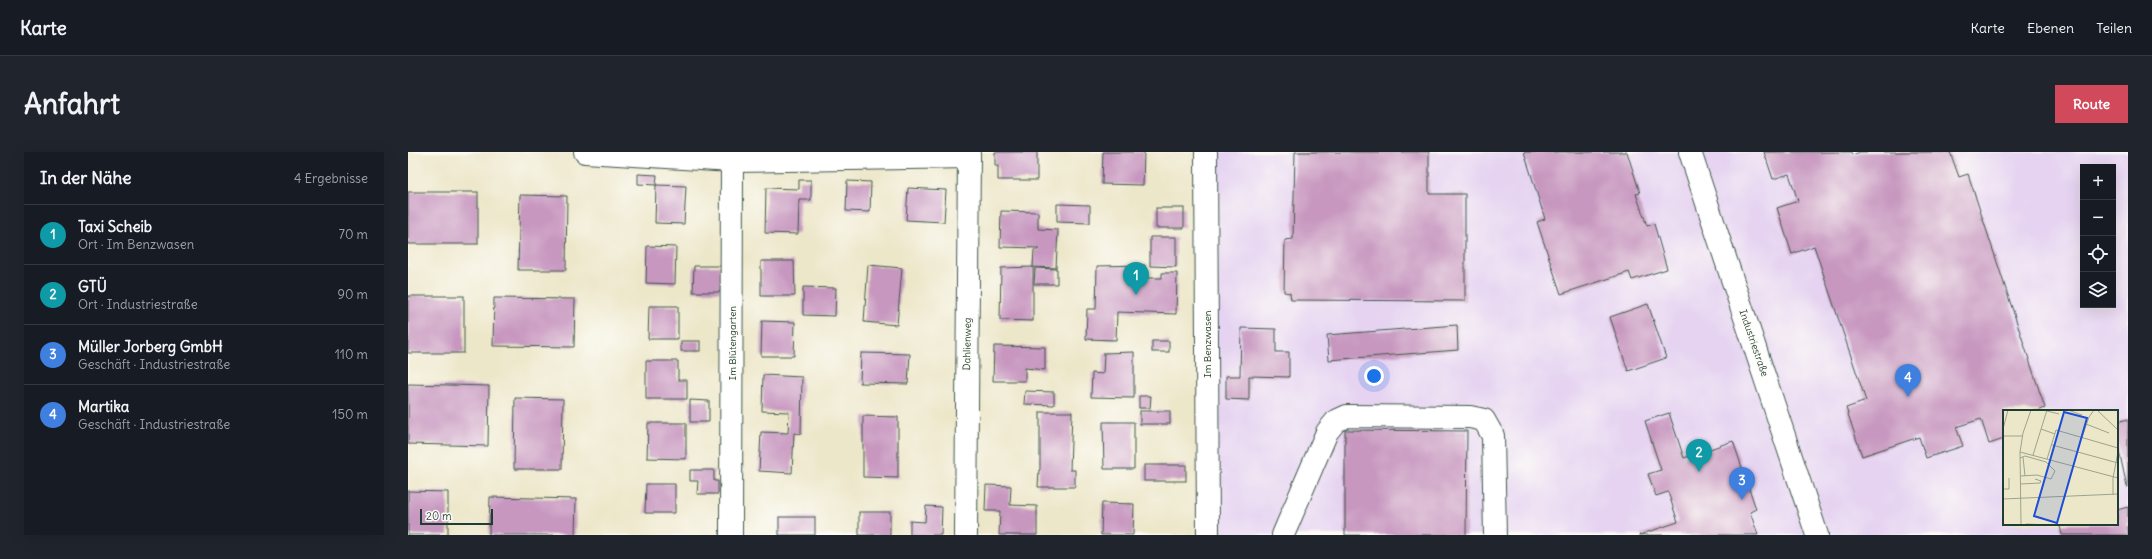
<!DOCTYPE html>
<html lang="de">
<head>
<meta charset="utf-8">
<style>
  :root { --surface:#171b24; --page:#20242c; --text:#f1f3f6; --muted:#9ea1a6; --line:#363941; --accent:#d1495b }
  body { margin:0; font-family:Delius,sans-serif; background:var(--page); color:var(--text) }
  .controls { position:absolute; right:12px; top:12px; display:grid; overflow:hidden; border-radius:0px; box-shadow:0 4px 16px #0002 }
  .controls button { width:36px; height:36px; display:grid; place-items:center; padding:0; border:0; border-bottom:1px solid var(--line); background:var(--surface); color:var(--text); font:20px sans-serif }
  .scale { position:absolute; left:12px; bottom:10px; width:73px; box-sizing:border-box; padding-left:4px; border:2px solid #1f3d34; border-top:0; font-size:11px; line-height:14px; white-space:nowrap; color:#1f3d34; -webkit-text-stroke:3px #fdfcf7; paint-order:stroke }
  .you { position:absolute; left:966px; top:224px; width:14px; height:14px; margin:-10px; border:3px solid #fff; border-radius:50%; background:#1a73e8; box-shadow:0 0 0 6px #1a73e833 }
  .badge { display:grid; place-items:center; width:26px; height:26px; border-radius:50%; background:var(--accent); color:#fff; font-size:13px; font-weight:700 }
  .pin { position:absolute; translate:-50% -33px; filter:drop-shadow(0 1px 2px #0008) }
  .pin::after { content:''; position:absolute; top:21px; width:14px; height:12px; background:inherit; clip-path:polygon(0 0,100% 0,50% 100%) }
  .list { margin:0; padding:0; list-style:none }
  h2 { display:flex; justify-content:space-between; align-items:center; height:52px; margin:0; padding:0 16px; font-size:17px }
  h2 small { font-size:13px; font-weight:400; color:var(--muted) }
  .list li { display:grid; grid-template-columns:26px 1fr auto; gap:12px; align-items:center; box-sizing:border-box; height:60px; padding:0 16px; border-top:1px solid var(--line) }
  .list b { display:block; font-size:15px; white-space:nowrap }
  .list p { margin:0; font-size:13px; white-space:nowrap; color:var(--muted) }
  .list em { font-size:13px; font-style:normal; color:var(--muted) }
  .icon { flex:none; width:22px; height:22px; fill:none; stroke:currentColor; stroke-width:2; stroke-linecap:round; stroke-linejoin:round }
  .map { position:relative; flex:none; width:1720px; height:383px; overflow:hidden; border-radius:0px }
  header { display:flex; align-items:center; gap:24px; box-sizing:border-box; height:56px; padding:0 20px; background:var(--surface); border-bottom:1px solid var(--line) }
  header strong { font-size:19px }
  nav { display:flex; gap:22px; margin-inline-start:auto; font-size:14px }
  .intro { display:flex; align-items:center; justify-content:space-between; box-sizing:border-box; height:96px; padding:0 24px }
  h1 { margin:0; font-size:28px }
  .button { padding:10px 18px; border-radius:0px; background:var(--accent); color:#fff; font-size:14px; font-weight:700 }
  main { display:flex; gap:24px; padding:0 24px }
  aside { flex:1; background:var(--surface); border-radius:0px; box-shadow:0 4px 16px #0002 }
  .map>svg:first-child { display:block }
  .built { fill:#e5d3f1; fill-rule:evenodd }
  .building { fill:#c797c0 }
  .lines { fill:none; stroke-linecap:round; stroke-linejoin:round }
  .minor-casing { stroke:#3e564a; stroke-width:24 }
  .minor { stroke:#fff; stroke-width:22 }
  .labels { text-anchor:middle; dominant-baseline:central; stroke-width:3.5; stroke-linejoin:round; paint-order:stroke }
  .street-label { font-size:10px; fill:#1f3d34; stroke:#fdfcf7 }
  .inset-road { fill:none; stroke:#9ba38e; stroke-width:1 }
  .view { fill:#1d4ed8; fill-opacity:0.15; stroke:#1d4ed8; stroke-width:2 }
  .inset-edge { fill:none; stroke:#1f3d34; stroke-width:2 }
</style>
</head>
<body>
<header>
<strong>Karte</strong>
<nav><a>Karte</a><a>Ebenen</a><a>Teilen</a></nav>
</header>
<div class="intro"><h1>Anfahrt</h1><a class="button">Route</a></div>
<main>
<aside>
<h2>In der Nähe<small>4 Ergebnisse</small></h2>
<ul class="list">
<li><span class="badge" style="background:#0f9aa8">1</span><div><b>Taxi Scheib</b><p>Ort · Im Benzwasen</p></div><em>70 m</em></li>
<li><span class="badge" style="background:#0f9aa8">2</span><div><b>GTÜ</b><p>Ort · Industriestraße</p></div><em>90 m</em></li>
<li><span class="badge" style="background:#3f7fe0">3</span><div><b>Müller Jorberg GmbH</b><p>Geschäft · Industriestraße</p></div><em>110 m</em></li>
<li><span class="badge" style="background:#3f7fe0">4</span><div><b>Martika</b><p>Geschäft · Industriestraße</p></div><em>150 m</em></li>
</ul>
</aside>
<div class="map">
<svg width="1720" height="383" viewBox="0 0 1720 383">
  <rect width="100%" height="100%" fill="#fdfcf7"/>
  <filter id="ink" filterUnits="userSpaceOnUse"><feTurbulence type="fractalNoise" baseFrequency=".025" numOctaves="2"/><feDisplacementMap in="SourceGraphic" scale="8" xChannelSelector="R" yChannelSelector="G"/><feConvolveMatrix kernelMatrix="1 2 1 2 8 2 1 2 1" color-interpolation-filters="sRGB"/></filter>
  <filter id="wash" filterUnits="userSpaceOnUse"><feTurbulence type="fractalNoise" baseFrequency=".012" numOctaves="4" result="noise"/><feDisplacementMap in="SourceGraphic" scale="16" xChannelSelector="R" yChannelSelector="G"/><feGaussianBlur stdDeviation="0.9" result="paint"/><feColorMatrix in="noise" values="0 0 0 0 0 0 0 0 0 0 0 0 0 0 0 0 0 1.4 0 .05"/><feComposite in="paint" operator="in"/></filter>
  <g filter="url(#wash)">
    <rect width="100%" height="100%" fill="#ede7ca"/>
    <path class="built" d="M808,0H1720V383H807ZM1675,15H1705V153H1675ZM1596,259H1709V372H1596Z"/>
    <g id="blocks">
      <g class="building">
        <path d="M587,0H629V28H590V14H587Z"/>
        <path d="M695,0H736L735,33L694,32Z"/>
        <path d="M887,0H1021V42H1057V149L883,148L882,141L876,140L877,88L885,87Z"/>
        <path d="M1116,0H1219L1232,41L1228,42L1239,74L1246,72L1259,117L1224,128L1221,120L1153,142L1129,70L1137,67Z"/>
        <path d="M1356,0H1443L1444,3L1452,0H1542L1551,25L1560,22L1637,256L1630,259H1596V287L1581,292L1573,267L1548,275L1555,294L1518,306L1511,285L1454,304L1438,256L1458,249L1406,94L1384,102L1369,56L1390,49L1381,22L1365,27Z"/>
        <path d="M230,22L249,23L248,33L230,32Z"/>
        <path d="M391,28H403V48H391L390,82L357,81L358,36L391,37Z"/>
        <path d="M439,29L463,30L462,60L438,59Z"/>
        <path d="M248,33L278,34L276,72L247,71Z"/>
        <path d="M500,36L538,38L536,70L498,68Z"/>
        <rect x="0" y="40" width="70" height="52"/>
        <path d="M112,43L159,44L158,118H110Z"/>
        <path d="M649,52L682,53V71L649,70Z"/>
        <rect x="748" y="56" width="28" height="20"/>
        <path d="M593,59L630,60V77L650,78L648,116L625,115L626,98H630V96L592,95Z"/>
        <path d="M742,85H768V115L742,114Z"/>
        <path d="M239,94L268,95L267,132L238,131Z"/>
        <path d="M353,109H386L387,144H353Z"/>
        <path d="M460,113L494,116L489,173L456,170Z"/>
        <path d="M737,113L738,126H754V121H769L768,162L709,160L708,188L678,187L679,157H688L689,114Z"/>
        <path d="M286,114H313L312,140H285Z"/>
        <path d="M625,115V169L592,168L593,116Z"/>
        <path d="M627,116L649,117V132H626Z"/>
        <path d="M395,135L428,136L427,164L395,163Z"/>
        <rect x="0" y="144" width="56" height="57"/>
        <path d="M86,146L167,147L166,195L85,194Z"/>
        <path d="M1240,152L1258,206L1220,219L1202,165Z"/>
        <path d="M241,154H270V187H240Z"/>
        <path d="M354,169L387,170L386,204H353Z"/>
        <path d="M1049,173L1050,198L921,208L919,183Z"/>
        <path d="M833,176L868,177V200H881V225L841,224V248L818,247V224H832Z"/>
        <rect x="273" y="189" width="19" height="10"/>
        <rect x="744" y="189" width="17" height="11"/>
        <path d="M586,194L637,195V218L617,216V229H585Z"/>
        <path d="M726,200V246L683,245L684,221L695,222L696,201Z"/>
        <path d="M453,201L502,202L500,232L452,231Z"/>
        <path d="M238,209H270V228H279V247H238Z"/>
        <path d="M355,223L394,225L393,282L386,281L384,321L351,319L353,280L380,281L381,260L354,259Z"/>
        <path d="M0,232L81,234L80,294L0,292Z"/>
        <path d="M617,239L646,240V253L616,252Z"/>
        <path d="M731,244H743L742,256H731Z"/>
        <path d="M107,246L155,247L154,317H106Z"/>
        <path d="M282,248L301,249V270H282Z"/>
        <rect x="732" y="259" width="30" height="13"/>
        <path d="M632,260H664L662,318H667V335H630L631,318H632Z"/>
        <path d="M1261,261L1276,306L1325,289L1348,357L1342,360L1350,383H1231L1270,370L1260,340L1248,344L1240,322L1253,318L1237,269Z"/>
        <path d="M455,264L490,265V326L455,325Z"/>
        <path d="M1720,267V335H1719L1709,289V270Z"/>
        <path d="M695,270H726V317H696Z"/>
        <path d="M240,271H278V307L239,306Z"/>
        <path d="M937,278L1059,279L1058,383H937Z"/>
        <rect x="736" y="313" width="42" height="16"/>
        <path d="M282,318H306V329H310V342H289L290,329H282Z"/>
        <path d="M238,332H267V361H237Z"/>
        <path d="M578,333L603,334L602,353L629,354V383H591L592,359H577Z"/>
        <path d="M0,339L40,340V383H0Z"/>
        <path d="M82,345L168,347L167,383H81Z"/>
        <path d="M694,351L726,352L725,383H693Z"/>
        <path d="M518,354L534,355L533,383H502V369L517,370Z"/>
        <path d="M1720,355V383H1654L1652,374L1658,372H1709V358Z"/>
        <rect x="451" y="360" width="31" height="23"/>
        <rect x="371" y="365" width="36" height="18"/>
      </g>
    </g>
  </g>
  <g filter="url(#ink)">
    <use href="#blocks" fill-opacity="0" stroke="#3e564a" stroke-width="1"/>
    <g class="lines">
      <defs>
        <g id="minor">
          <path d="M177,0L324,9L561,5"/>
          <path d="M798,0L800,383"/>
          <path d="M1282,0L1409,383"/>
          <path d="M323,383L324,0"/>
          <path d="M558,383L561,0"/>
          <path d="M875,383L919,280L928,269L939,264L1062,265L1076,268L1085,284L1087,383"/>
        </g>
      </defs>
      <use href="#minor" class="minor-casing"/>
      <use href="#minor" class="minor"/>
    </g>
  </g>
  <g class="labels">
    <g class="street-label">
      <text transform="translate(324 191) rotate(-90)">Im Blütengarten</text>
      <text transform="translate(1346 191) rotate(71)">Industriestraße</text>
      <text transform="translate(559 192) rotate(-89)">Dahlienweg</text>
      <text transform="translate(799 192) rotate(-90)">Im Benzwasen</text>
    </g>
  </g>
  <g transform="translate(1595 258)">
    <rect width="115" height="115" fill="#ede7ca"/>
    <path class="inset-road" d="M65,0L79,5M94,0L115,20M44,1L56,4M83,14L106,23M0,19L5,0M38,19L52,24M0,26H19M49,35L115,53M17,42L115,68M74,42L86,7L91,0M30,45L44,0M20,47L22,66M17,48L22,46L43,52L52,61L48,69L34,65L17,66M44,49L53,20L115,38M18,74L37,73L38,71L32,69M0,79H6V68M110,85V68L115,42M0,89L115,84M23,114L47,115M18,115L17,42L20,23L28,0"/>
    <path class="view" d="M61,2L84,8L54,113L31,106Z"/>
    <rect width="115" height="115" class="inset-edge"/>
  </g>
</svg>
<div class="controls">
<button>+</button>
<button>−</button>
<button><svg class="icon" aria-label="locate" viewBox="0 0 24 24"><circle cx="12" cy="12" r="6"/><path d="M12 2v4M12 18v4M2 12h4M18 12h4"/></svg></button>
<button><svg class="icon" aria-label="layers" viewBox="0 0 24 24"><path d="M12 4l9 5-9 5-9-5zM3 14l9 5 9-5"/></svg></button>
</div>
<div class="scale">20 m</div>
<div class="you"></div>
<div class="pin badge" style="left:728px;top:143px;background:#0f9aa8">1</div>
<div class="pin badge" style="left:1291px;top:320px;background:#0f9aa8">2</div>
<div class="pin badge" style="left:1334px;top:348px;background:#3f7fe0">3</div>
<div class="pin badge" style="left:1500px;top:245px;background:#3f7fe0">4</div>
</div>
</main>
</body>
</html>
